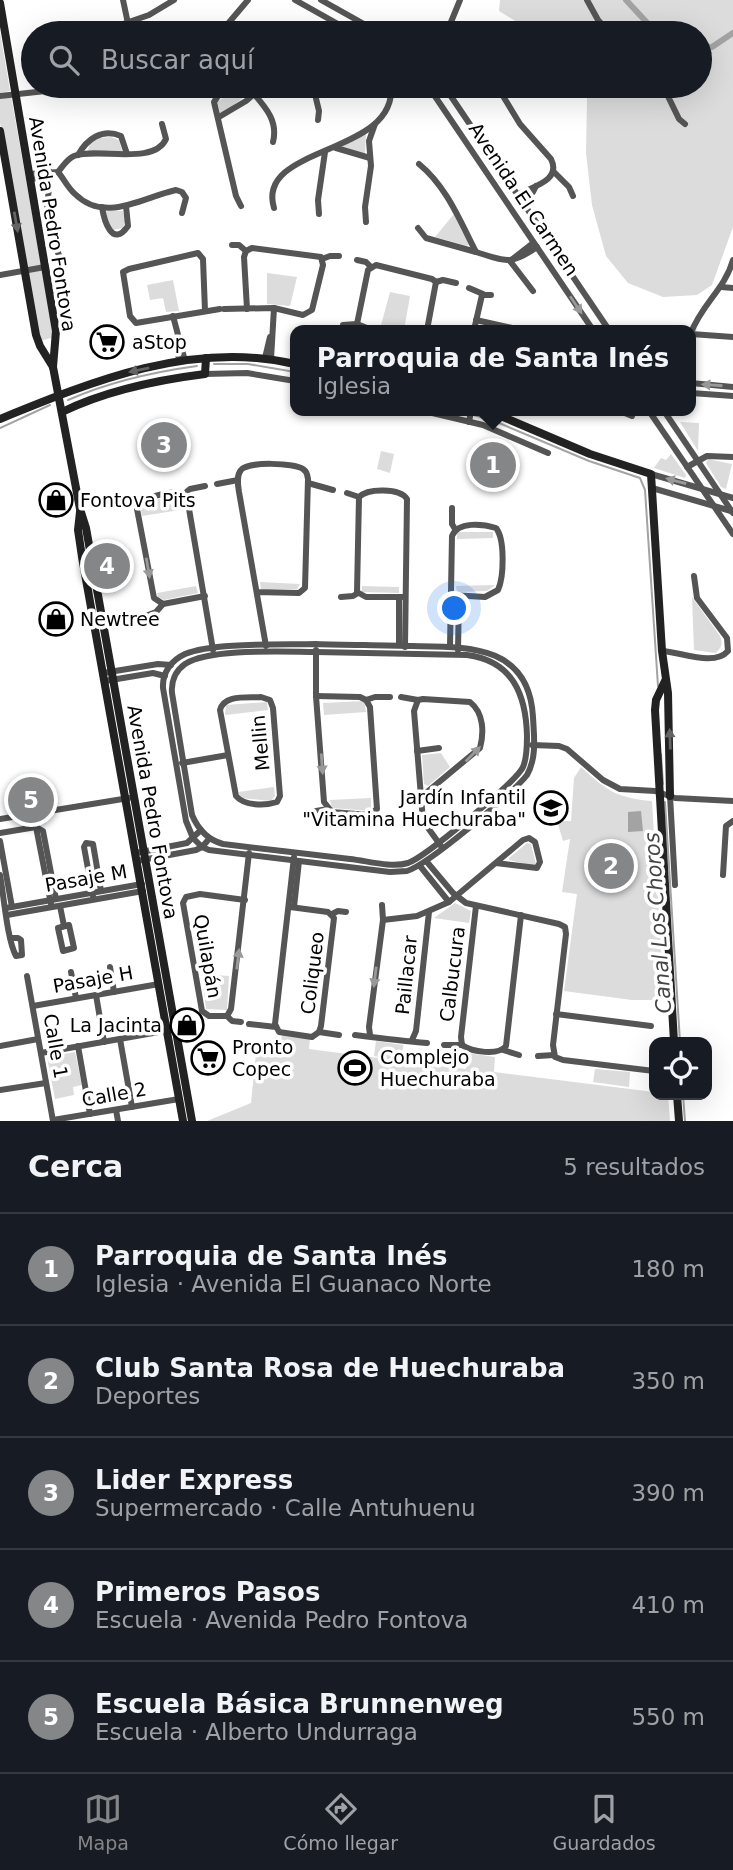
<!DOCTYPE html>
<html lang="es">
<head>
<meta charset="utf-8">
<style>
  :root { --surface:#171b24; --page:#242831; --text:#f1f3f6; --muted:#9ea1a6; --line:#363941; --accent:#858687 }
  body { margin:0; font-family:"DejaVu Sans",sans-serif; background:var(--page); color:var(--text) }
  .controls { position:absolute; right:21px; bottom:21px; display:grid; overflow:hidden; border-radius:14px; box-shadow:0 7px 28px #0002 }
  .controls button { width:63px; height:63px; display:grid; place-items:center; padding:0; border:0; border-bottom:2px solid var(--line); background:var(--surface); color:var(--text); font:35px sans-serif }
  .you { position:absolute; left:455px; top:609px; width:24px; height:24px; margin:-18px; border:5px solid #fff; border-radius:50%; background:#1a73e8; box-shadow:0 0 0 10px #1a73e833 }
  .badge { display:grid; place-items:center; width:46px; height:46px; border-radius:50%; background:var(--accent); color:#fff; font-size:23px; font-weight:700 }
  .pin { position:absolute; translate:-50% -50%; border:4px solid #fff; box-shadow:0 2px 7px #0006 }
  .popup { position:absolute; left:290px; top:325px; width:406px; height:91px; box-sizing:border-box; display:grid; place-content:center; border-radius:14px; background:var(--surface); filter:drop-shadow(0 2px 5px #0005); font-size:23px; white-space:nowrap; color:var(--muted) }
  .popup b { font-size:26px; color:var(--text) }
  .popup::after { content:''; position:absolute; left:50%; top:100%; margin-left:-14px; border:14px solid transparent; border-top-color:var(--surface) }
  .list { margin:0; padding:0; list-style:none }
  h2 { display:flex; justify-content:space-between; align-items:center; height:91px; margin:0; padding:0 28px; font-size:30px }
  h2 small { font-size:23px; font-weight:400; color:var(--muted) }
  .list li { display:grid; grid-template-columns:46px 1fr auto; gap:21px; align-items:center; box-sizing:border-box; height:112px; padding:0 28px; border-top:2px solid var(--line) }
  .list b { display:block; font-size:26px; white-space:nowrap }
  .list p { margin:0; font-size:23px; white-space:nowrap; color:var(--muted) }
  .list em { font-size:23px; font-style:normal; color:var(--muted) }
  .icon { flex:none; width:38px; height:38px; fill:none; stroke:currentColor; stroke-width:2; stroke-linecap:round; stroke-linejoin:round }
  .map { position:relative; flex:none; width:733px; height:1121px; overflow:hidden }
  .search { position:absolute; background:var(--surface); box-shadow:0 7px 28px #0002; left:21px; right:21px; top:21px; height:77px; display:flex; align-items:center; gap:18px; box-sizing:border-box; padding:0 24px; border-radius:38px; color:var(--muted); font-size:26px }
  .sheet { height:651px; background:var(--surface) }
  nav { display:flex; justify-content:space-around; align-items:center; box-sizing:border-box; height:98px; border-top:2px solid var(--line); background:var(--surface); font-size:19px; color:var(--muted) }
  nav a { display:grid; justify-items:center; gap:4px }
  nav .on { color:var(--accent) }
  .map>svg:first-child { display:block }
  .green { fill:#dcdcdc }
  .water { fill:#a3a3a3 }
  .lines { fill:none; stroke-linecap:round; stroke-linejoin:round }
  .stream { stroke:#a3a3a3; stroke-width:2 }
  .canal { stroke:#a3a3a3; stroke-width:6 }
  .street { stroke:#555; stroke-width:6 }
  .secondary { stroke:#222; stroke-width:8 }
  .oneway { fill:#646464 }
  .oneway2 { fill:#999 }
  .labels { text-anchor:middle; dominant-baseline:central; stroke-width:7; stroke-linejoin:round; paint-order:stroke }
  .street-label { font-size:19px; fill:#000; stroke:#fff }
  .poi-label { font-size:19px; fill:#000; stroke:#fff; text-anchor:start }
  .water-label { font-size:21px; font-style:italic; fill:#444; stroke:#fff }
</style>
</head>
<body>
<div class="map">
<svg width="733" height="1121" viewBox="0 0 733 1121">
  <rect width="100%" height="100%" fill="#fff"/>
  <g class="green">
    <path d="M500,0H733V227L712,285L697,295L663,297L628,283L606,256L592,205L586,153L587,99L584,86H700V33H535L499,11Z"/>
    <path d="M0,32L10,91L0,93Z"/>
    <path d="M240,86H258L221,115L217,102Z"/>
    <path d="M11,96L54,337L40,341L0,123V99Z"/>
    <path d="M366,133L365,154L342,148L343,146Z"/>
    <path d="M111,137L119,140L122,151H88L90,143L100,138Z"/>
    <path d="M107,211H123L125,221L123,228L112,230L105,213Z"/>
    <path d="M454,214L469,244L467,246L435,237Z"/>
    <path d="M267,273L297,277L290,306L267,304Z"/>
    <path d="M173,280L179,311L166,312L163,298L150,300L147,285Z"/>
    <path d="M390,292L410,296L404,330L380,329Z"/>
    <path d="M680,422L699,423L698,451Z"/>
    <path d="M381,451L394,454L390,473L377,469Z"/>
    <path d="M671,454L686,475L685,478L654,468L661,458L666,460Z"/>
    <path d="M708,459L732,464L726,489L721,487L706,463Z"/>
    <path d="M180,495L186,509L142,516L140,506L146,501Z"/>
    <path d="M457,532H493V538L457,539Z"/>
    <path d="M260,582L300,584L297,589H261Z"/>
    <path d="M495,585L487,591L457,592L456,586Z"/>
    <path d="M196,586L198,593L164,600L158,597L157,593Z"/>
    <path d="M362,586L399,587V593L362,592Z"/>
    <path d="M692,597L720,636C723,644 722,648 715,653L694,650Z"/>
    <path d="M364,701L366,712L324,715L323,703Z"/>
    <path d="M267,702L268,710L225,715L226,705Z"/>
    <path d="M441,753L450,767L428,786L424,784L422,755Z"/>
    <path d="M581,767C607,791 617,798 652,801L664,1000H632L564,991L577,894L562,892L570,839L563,841L557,821H571L574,778Z"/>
    <path d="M274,787L275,796L271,801L240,798L239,792Z"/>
    <path d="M371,798V811L332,808L330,800Z"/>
    <path d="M527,843L531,844L536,864L533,866L509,860V858Z"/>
    <path d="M455,903L471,911L469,923L434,918Z"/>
    <path d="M202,974L229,976L227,1010L206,1009Z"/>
    <path d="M282,1035L310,1038L309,1049L386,1059L374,1056L376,1041L403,1045L402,1061L466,1069L467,1053L495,1057L494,1072L654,1092V1095H668L670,1121H207L251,1103L257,1043L280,1045Z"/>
    <path d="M75,1052L82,1085L73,1087L74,1095L55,1099L47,1057Z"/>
    <path d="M595,1069L630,1072L629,1087L593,1082Z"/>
  </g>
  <path class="water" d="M641,811L643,831L628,832V812Z"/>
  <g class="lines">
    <g class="stream">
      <path d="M214,364H248L295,372"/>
      <path d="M68,400C109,382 153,372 197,366"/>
      <path d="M456,411L468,414"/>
      <path d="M474,415L499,423L589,461L640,478L645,490L658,686"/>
      <path d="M0,428L50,405"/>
      <path d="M661,754L663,784"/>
      <path d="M665,802L680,1042"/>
      <path d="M683,1095L685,1121"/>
    </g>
    <g class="canal">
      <path d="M626,0L651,27L665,33"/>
      <path d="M700,48L712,47L733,33"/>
    </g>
    <g class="street">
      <path d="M123,0L130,33"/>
      <path d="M295,0L354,33"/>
      <path d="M321,0L380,33"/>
      <path d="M587,0L598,20L610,33"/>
      <path d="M451,22L460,0"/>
      <path d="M97,33L149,15L174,0"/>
      <path d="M220,33L248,0"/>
      <path d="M233,86L218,96L214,102L236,196L241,206"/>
      <path d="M313,86L319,111L318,120"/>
      <path d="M355,86L359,94"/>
      <path d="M428,86L593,330"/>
      <path d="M444,86L609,330"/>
      <path d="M497,86L520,124L551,159C562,181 531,187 517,195"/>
      <path d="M663,86L679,119L685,124"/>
      <path d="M254,94C267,109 278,122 273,142"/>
      <path d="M0,96L91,86"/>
      <path d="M219,117L246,101L263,86"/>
      <path d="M38,123L37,144L50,173L47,211L54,244L59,255"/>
      <path d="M336,148L370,158"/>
      <path d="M78,155C87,139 102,128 121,136L127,154"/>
      <path d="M419,164C447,187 460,221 476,252C505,261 510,266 537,247"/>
      <path d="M58,172C64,179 68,188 75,194C105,224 143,197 176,190L182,192L186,198L182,213"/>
      <path d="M554,172L569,187L573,196"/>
      <path d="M29,174L58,172C63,166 67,159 74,156C96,147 154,166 166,139L162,124"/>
      <path d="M30,180L49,174"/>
      <path d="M521,201L533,192L536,186"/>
      <path d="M102,207C104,220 112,249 128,226L126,206"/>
      <path d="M274,208C255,145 397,156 391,86"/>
      <path d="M319,214L318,200L325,152"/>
      <path d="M366,222L365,207L371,166L369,141L375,124"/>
      <path d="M418,228L426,238L476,252"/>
      <path d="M232,245H239L246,251"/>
      <path d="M246,251L244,257L247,309"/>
      <path d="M322,259L330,256H339"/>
      <path d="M357,260L366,262L371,267"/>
      <path d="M510,261L533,291"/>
      <path d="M510,261L533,243"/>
      <path d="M0,275L45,267"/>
      <path d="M436,282L443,280L456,283"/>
      <path d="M721,287L733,288"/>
      <path d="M469,288L483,294"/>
      <path d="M224,309L274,308L303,315L312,310L323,265L321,257L252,248L246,251"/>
      <path d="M205,311L203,259L198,253L129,269L123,272L130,316L136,323L220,309"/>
      <path d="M173,316L185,361"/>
      <path d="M476,320L521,330"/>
      <path d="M357,324L368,270L376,265L432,279L436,282L427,330"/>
      <path d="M343,325L357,324L372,330"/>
      <path d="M474,330L482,295H491"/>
      <path d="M691,333C701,305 725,289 733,260"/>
      <path d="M691,334L733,337"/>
      <path d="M177,341L179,362"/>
      <path d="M265,358L270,337"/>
      <path d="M271,359L274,308"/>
      <path d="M205,374L247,373L295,381"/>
      <path d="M691,383L733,387"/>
      <path d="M691,393L733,396"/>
      <path d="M424,411L483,425L548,453"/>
      <path d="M620,411L632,416"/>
      <path d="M649,411L733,534"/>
      <path d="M664,411L733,513"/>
      <path d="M469,422L471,411"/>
      <path d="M687,467L707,456L733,457"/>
      <path d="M651,474L733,498"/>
      <path d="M308,483L333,490"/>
      <path d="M217,484L238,480"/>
      <path d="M652,488L731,511"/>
      <path d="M347,493L359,497"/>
      <path d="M184,494L190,489L205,486"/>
      <path d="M359,497C368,488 400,488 407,499L405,647"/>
      <path d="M359,497L357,592L366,597H405"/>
      <path d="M123,501C129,500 136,501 141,500C154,497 176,487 187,497L213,650"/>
      <path d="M140,501L137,509L154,598L163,604L205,596"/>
      <path d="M452,508V524L455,529"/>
      <path d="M257,592L299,593L305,588L308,479C307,474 307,472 303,469C294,463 248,461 241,470C236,476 238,485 239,492L266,646"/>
      <path d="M341,597L353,596L358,593"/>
      <path d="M148,615L156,612L163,604"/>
      <path d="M316,644C348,645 380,645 412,646C467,647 529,644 533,717C534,737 537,757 527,775C512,794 429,864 407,871L390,872L209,850L202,847L193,838L186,821L163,688C162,672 172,660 185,654C213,642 284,645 316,644Z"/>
      <path d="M399,645V597"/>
      <path d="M450,646L452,536C458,521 483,524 496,528C505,539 504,577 498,590L485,597L451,595"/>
      <path d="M316,650V696L324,802L332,812L369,815L377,809L370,707L366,700"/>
      <path d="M458,650L459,596"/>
      <path d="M662,651C681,652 714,667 728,651L727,638L697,598L694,576"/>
      <path d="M316,652L467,655C513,661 526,695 527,736C527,746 527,758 523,767C516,782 425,857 408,863C391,868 368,861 350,859C308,854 265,849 223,844C208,840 198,829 192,815L172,693C171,682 175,671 185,664C210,648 285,652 316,652Z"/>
      <path d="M103,673L158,664L171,665"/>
      <path d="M105,681L153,673L165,676"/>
      <path d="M316,696L360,697L366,700L375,697H390"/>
      <path d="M261,697L270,700L273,708L280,796L277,802C265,806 244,806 236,796L220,710C224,694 247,698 261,697Z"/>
      <path d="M401,697L418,700"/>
      <path d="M532,745L559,746L567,749L603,780L620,789L655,791L675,798L733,801"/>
      <path d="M417,751L439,748"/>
      <path d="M182,763L228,755"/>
      <path d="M670,796L675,885"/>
      <path d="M421,797L480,748C484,733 484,713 470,702L423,699L418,700L414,711L423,821L441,846"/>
      <path d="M316,811L328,809"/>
      <path d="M372,814L387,817"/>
      <path d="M0,819L129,798"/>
      <path d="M36,827L51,904"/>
      <path d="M36,827L43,831L56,899"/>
      <path d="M0,833L36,827"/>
      <path d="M0,841L12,907"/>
      <path d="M136,853L187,843L201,830"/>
      <path d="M137,861L196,850L202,847L209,839"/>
      <path d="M427,862L453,893L466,903L559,924L565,927L566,934L553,1045L555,1057L563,1060L654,1071"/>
      <path d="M420,866L449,902"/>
      <path d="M0,875C4,897 7,939 16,956L22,955L21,940L18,938H11"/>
      <path d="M723,875L726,826L733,821"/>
      <path d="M93,896L84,847L86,843L93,844L101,891"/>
      <path d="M60,906L64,926"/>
      <path d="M476,906L461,1037L462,1045C472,1052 498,1056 506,1046L521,915"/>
      <path d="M290,907L328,912L334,918L321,1026L319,1032L312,1037L279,1032L275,1024L294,857"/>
      <path d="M294,907L299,861"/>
      <path d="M6,908L142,884"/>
      <path d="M332,914L338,911L346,912"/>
      <path d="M7,915L143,891"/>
      <path d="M383,920L417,916L449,902L523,840L529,838L535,842L540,862L537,868L496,863"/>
      <path d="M69,925L74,948L63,951L58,928Z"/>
      <path d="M110,967L114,992"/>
      <path d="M71,972L76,998"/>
      <path d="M27,976L53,1121"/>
      <path d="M96,995L104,1042"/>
      <path d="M33,1006L159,984"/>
      <path d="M556,1014L651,1026"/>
      <path d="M227,1016L231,1009L249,853"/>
      <path d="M241,1022L232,1021L227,1016H209L202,1011L183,903L186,897L200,894L245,900"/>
      <path d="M249,1024L276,1027"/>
      <path d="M319,1032L339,1035"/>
      <path d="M355,1035C379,1038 403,1041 427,1043"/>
      <path d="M370,1035L369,1027L383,920L382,905"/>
      <path d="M120,1039L132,1107"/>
      <path d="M412,1040L416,1031L429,912"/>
      <path d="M444,1045H462"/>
      <path d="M0,1046L38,1039"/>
      <path d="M78,1046L90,1114"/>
      <path d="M503,1050L519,1055"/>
      <path d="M41,1053L170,1030"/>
      <path d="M538,1056L554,1055"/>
      <path d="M0,1090L46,1083"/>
      <path d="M116,1110L118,1121"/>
      <path d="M53,1120L179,1099"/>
    </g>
    <g class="secondary">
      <path d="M0,3L56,331L53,367"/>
      <path d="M0,131L36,335L40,346L53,367L80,509L86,528L192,1121"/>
      <path d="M489,411L590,454L651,474L662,651L668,693L670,796"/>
      <path d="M62,412C107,390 157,380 205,374L206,358"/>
      <path d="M0,419C93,381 193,340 295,364"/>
      <path d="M80,512L78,530L82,557L183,1121"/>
      <path d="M665,681L656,700L655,710L674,1042"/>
      <path d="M677,1095L679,1121"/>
    </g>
  </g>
  <defs><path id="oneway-solid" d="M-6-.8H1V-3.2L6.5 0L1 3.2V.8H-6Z" transform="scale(1.75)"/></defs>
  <g class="oneway">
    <use href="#oneway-solid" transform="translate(16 222) rotate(80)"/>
    <use href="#oneway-solid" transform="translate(139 370) rotate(168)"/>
    <use href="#oneway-solid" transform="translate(670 739) rotate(-92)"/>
  </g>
  <g class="oneway2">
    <use href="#oneway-solid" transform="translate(576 305) rotate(56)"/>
    <use href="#oneway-solid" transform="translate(712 385) rotate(-176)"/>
    <use href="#oneway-solid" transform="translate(676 481) rotate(-165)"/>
    <use href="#oneway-solid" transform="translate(148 568) rotate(80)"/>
    <use href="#oneway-solid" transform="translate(473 754) rotate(-45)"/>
    <use href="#oneway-solid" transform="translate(322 764) rotate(86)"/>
    <use href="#oneway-solid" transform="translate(238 959) rotate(-83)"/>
    <use href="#oneway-solid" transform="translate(375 977) rotate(97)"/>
  </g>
  <defs>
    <symbol id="supermarket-ring" viewBox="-11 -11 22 22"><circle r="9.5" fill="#fff" stroke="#000" stroke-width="1.5"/><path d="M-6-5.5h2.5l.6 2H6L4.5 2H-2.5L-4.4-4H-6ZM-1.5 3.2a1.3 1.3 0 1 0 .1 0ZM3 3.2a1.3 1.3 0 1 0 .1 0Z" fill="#000"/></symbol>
    <symbol id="shop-ring" viewBox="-11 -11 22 22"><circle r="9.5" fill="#fff" stroke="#000" stroke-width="1.5"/><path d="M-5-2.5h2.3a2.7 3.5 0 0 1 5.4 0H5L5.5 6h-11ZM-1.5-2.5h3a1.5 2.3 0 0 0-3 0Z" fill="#000"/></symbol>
    <symbol id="school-ring" viewBox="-11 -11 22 22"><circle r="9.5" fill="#fff" stroke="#000" stroke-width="1.5"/><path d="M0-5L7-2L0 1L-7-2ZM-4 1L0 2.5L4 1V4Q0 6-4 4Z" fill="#000"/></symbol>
    <symbol id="stadium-ring" viewBox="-11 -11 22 22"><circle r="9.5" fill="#fff" stroke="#000" stroke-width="1.5"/><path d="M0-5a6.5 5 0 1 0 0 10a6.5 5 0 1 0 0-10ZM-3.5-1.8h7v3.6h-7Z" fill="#000"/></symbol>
  </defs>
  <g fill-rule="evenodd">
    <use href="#supermarket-ring" x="88" y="323" width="38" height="38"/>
    <use href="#shop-ring" x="37" y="481" width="38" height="38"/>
    <use href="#shop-ring" x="37" y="600" width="38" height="38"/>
    <use href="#school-ring" x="532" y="789" width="38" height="38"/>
    <use href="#shop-ring" x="168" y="1006" width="38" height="38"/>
    <use href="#supermarket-ring" x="189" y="1039" width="38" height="38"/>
    <use href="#stadium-ring" x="336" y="1049" width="38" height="38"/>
  </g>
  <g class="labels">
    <g class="street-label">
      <text transform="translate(524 199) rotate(56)">Avenida El Carmen</text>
      <text transform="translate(53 224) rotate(81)">Avenida Pedro Fontova</text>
      <text transform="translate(260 743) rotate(-95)">Mellin</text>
      <text transform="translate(153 812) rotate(80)">Avenida Pedro Fontova</text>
      <text transform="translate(86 878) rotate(-10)">Pasaje M</text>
      <text transform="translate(208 956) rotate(80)">Quilapán</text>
      <text transform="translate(312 973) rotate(-83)">Coliqueo</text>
      <text transform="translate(452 974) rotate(-83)">Calbucura</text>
      <text transform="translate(406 975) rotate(-84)">Paillacar</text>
      <text transform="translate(93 979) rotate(-10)">Pasaje H</text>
      <text transform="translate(56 1046) rotate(80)">Calle 1</text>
      <text transform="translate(114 1094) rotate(-10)">Calle 2</text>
    </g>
    <g class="poi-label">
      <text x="132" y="342">aStop</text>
      <text x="80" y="500">Fontova Pits</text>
      <text x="80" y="619">Newtree</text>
      <text x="526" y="797" text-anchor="end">Jardín Infantil<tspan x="526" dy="22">"Vitamina Huechuraba"</tspan></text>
      <text x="162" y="1025" text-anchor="end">La Jacinta</text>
      <text x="232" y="1047">Pronto<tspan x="232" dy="22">Copec</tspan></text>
      <text x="380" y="1057">Complejo<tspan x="380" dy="22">Huechuraba</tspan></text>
    </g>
    <g class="water-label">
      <text transform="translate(658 923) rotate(-94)">Canal Los Choros</text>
    </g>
  </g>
</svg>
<div class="controls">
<button><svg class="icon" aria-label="locate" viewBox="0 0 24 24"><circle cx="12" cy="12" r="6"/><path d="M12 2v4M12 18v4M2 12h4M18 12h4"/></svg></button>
</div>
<div class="you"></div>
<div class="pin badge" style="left:493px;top:465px">1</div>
<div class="popup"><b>Parroquia de Santa Inés</b>Iglesia</div>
<div class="pin badge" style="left:611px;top:866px">2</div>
<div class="pin badge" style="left:164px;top:445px">3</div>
<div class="pin badge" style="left:107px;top:566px">4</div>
<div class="pin badge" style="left:31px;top:800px">5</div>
<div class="search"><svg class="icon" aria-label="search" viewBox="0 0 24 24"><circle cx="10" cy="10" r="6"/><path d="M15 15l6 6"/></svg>Buscar aquí</div>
</div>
<section class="sheet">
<h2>Cerca<small>5 resultados</small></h2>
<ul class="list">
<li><span class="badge">1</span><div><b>Parroquia de Santa Inés</b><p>Iglesia · Avenida El Guanaco Norte</p></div><em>180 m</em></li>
<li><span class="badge">2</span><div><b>Club Santa Rosa de Huechuraba</b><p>Deportes</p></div><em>350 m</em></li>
<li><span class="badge">3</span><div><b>Lider Express</b><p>Supermercado · Calle Antuhuenu</p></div><em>390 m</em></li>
<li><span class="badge">4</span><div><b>Primeros Pasos</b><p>Escuela · Avenida Pedro Fontova</p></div><em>410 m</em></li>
<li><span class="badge">5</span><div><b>Escuela Básica Brunnenweg</b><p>Escuela · Alberto Undurraga</p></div><em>550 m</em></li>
</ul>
</section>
<nav>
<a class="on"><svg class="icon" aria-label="map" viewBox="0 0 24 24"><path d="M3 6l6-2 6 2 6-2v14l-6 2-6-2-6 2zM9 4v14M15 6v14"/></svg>Mapa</a>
<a><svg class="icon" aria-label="directions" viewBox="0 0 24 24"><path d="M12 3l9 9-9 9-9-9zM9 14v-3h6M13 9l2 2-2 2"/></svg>Cómo llegar</a>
<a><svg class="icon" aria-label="saved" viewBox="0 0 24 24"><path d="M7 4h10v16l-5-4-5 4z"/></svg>Guardados</a>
</nav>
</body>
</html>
